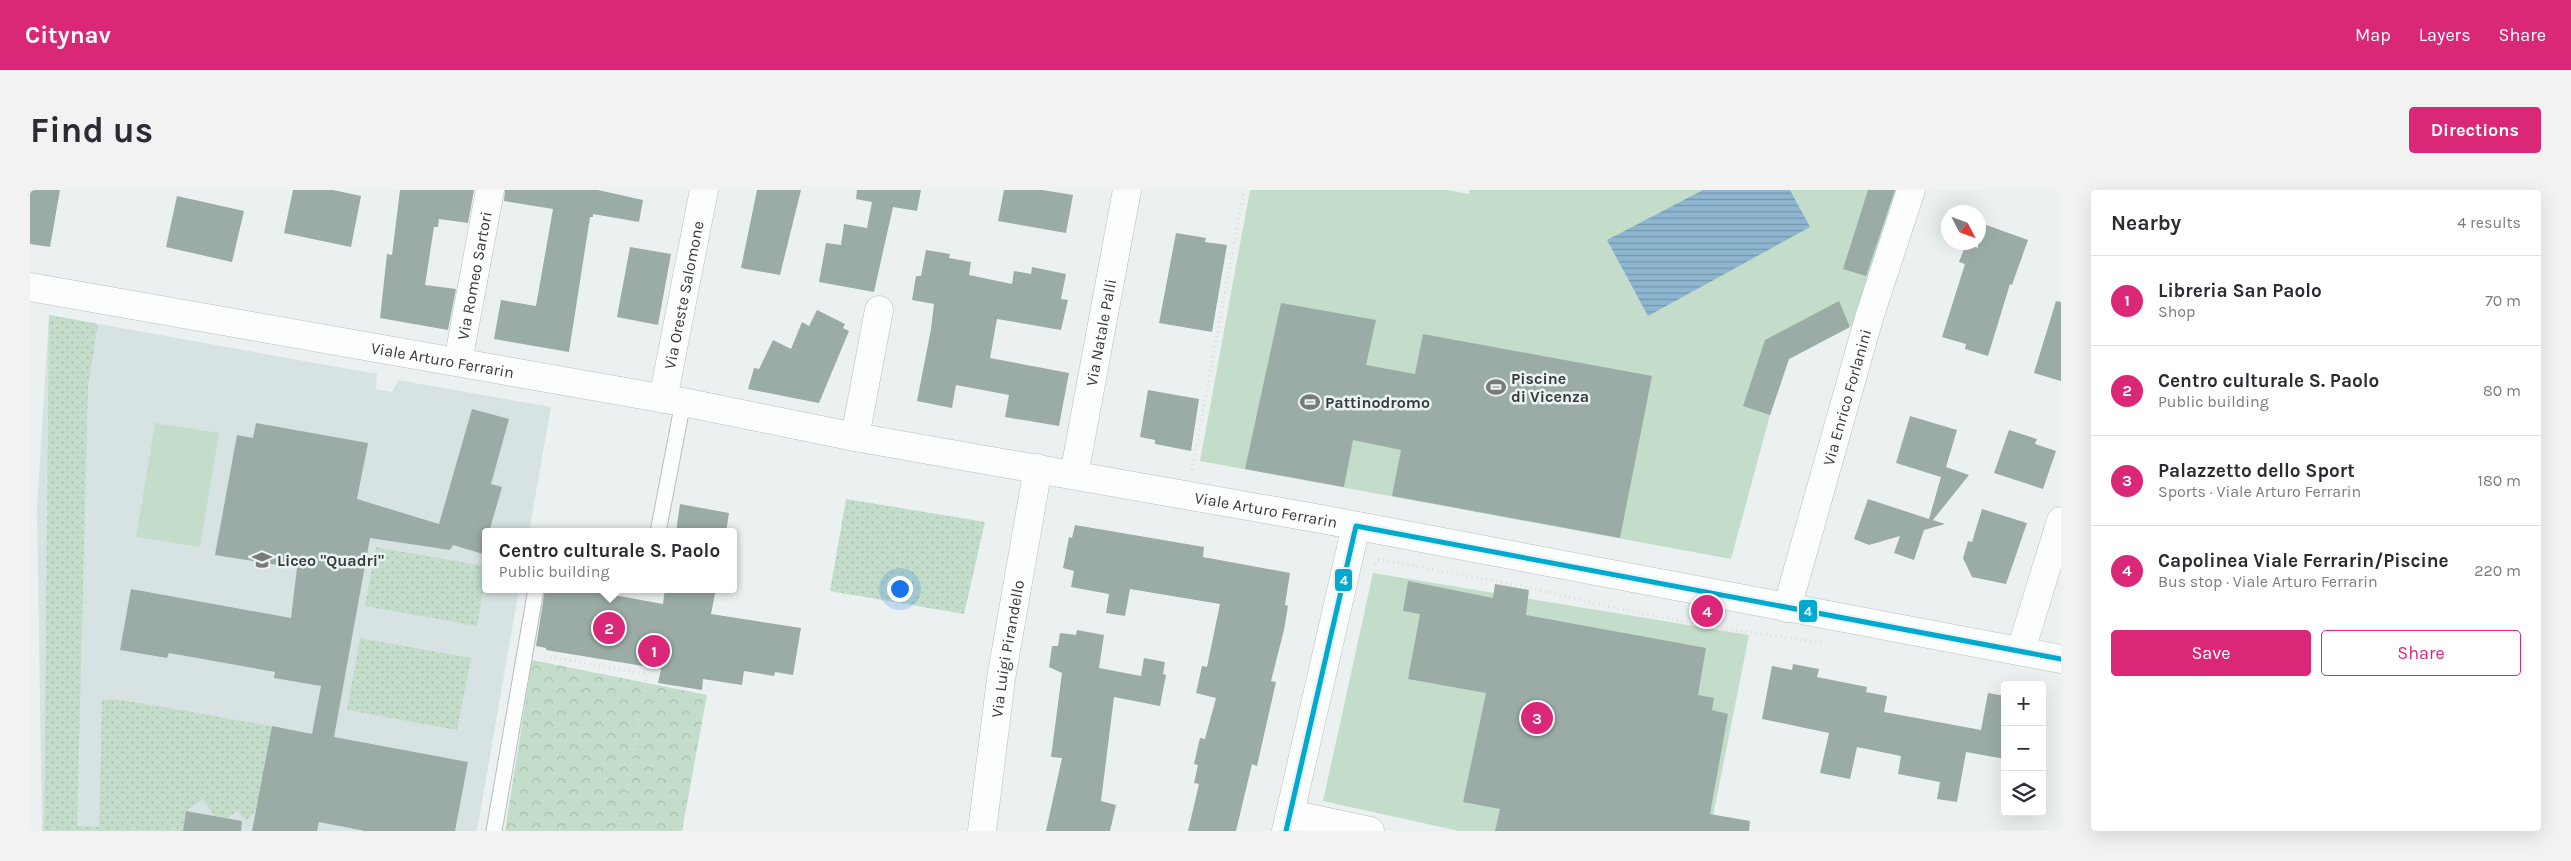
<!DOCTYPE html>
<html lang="en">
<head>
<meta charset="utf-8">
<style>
  :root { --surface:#fff; --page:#f2f2f3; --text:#2b2b33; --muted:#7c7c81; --line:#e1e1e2; --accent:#db2777 }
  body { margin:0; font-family:Karla,sans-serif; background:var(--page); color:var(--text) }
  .controls { position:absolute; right:15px; bottom:15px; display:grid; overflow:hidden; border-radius:5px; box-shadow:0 5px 20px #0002 }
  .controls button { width:45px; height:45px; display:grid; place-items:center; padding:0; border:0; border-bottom:1px solid var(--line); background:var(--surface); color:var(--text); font:25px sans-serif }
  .compass { position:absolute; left:1911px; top:15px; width:45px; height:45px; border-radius:50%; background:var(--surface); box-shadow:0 5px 20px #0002; rotate:131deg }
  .you { position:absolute; left:869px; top:398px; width:18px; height:18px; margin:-12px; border:4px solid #fff; border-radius:50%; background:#1a73e8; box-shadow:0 0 0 8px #1a73e833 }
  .badge { display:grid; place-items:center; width:32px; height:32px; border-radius:50%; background:var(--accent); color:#fff; font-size:16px; font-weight:700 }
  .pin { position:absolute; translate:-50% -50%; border:2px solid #fff; box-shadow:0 1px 5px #0006 }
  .popup { position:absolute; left:452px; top:338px; width:255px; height:65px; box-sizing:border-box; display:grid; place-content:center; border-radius:5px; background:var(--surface); filter:drop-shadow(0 1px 4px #0005); font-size:16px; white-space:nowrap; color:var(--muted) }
  .popup b { font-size:19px; color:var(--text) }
  .popup::after { content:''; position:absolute; left:50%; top:100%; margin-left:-10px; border:10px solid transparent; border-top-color:var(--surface) }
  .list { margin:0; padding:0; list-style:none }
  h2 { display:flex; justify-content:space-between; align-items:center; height:65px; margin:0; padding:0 20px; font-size:21px }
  h2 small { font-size:16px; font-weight:400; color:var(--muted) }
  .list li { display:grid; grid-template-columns:32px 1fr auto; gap:15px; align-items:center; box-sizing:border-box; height:90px; padding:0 20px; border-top:1px solid var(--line) }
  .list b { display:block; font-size:19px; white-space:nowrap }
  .list p { margin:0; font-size:16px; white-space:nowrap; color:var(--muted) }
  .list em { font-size:16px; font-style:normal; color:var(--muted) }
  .actions { display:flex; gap:10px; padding:15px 20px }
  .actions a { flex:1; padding:11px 0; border:1px solid var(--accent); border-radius:5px; text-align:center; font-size:18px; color:var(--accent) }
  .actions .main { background:var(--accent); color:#fff }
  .icon { flex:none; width:28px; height:28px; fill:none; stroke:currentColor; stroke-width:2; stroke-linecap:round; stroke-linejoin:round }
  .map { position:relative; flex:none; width:2031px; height:641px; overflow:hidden; border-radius:5px }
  header { display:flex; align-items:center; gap:30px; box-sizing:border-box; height:70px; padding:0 25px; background:var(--accent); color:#fff }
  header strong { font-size:24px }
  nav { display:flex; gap:28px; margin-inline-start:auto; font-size:18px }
  .intro { display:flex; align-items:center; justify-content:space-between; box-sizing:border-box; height:120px; padding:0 30px }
  h1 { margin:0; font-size:35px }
  .button { padding:12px 22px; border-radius:5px; background:var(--accent); color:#fff; font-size:18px; font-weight:700 }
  main { display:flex; gap:30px; padding:0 30px }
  aside { flex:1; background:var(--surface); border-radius:5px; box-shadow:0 5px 20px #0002 }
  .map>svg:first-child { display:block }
  .built { fill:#d7e3e2 }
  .grass { fill:url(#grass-dots) }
  .park { fill:url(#park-crowns) }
  .garden { fill:#c3ddca }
  .water { fill:url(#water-rules) }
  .building { fill:#9baca7 }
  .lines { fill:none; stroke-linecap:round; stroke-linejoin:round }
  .lane-casing { stroke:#b9bdbd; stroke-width:17 }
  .street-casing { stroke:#b9bdbd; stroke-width:29 }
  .path { stroke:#dbdcdc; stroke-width:3; stroke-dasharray:1 4; stroke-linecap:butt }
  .lane { stroke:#fcfdfd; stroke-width:15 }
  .street { stroke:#fcfdfd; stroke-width:28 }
  .bus-1-casing { stroke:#e9f3f2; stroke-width:9 }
  .bus-1 { stroke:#00a9ce; stroke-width:5 }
  .labels { text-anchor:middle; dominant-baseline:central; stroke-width:5; stroke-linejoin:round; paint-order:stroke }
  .street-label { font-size:16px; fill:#383b3b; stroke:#e9f3f2 }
  .poi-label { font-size:16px; font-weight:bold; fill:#383b3b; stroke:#e9f3f2; text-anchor:start }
  .line-badge { stroke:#e9f3f2; stroke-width:2 }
  .badge-label { font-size:14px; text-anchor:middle; font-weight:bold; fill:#fff }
</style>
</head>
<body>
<header>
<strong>Citynav</strong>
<nav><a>Map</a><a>Layers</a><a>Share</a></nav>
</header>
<div class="intro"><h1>Find us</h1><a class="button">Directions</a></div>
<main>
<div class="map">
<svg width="2031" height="641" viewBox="0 0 2031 641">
  <defs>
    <pattern id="grass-dots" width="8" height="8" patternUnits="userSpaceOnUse" patternTransform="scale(1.25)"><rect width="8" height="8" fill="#c3ddca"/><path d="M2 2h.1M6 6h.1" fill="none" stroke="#a8bfae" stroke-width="1.8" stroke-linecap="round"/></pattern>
    <pattern id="park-crowns" width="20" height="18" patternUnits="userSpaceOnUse" patternTransform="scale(1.25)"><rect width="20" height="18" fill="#c3ddca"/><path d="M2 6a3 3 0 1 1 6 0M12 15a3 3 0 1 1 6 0" fill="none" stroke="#a8bfae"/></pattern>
    <pattern id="water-rules" width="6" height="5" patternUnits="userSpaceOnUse" patternTransform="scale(1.25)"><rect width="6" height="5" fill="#8eb6d0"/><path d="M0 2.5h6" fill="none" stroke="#7595aa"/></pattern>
  </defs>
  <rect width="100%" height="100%" fill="#ebf1f0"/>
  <path class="built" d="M19,125L347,184L346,199L362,202L368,190L521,217L499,342H455V399H489L447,641H12L7,318Z"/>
  <g class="grass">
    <path d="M19,125L68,134L58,197L47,636L69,637L72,510L86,509L242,536L226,620L216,631L208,621L197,628L184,626L173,609L156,621L153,641H14Z"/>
    <path d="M816,309L955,332L934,424L800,401Z"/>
    <path d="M346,357L455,376V389L447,436L335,416Z"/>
    <path d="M330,448L441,468L427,540L317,520Z"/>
  </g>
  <path class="park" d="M502,470L677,505L652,641H475Z"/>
  <g class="garden">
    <path d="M1220,0H1417L1439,4V0H1873L1832,130L1759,169L1740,225L1701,369L1170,271Z"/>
    <path d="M125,233L189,243L170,357L106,347Z"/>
    <path d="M1343,383L1719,445L1680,641H1429L1293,611Z"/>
  </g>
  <path class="water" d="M1673,0H1760L1780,37L1618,126L1577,50Z"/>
  <g class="building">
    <path d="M0,0H30L20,57L0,54Z"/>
    <path d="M263,0H303L331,6L321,57L254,43Z"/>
    <path d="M370,0H444L438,33L409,29L408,37H404L395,95L426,99L418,140L350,128L357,64L362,65Z"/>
    <path d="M475,0H568L613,10L609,32L563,24V27H560L539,162L464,149L471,110L506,116L523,19L474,11Z"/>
    <path d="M727,0H771L750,85L711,78Z"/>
    <path d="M827,0H891L887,21L863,17L844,102L789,92L796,53L811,55L814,34L837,38L842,12L826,9Z"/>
    <path d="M974,0H1012L1043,5L1036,43L968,31Z"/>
    <path d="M1838,0H1865L1836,86L1813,79Z"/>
    <path d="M147,6L214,21L202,72L136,57Z"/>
    <path d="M1948,32L1998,50L1982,95L1980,94L1958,166L1935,159L1936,154L1912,147L1935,74L1929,72L1936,54L1948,58Z"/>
    <path d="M1146,43L1176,48L1175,52L1197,55L1182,142L1129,133Z"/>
    <path d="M600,57L641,64L628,135L587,127Z"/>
    <path d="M896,60L920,64L919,68L941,72L939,85L982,94L984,81L1001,84L1002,77L1036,84L1031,109L1038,110L1031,140L967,129L960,168L1039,183L1029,236L975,227L979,205L926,195L922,218L887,211L901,139L904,114L882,110L886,86H891Z"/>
    <path d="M1809,111L1820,137L1759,169L1740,225L1713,216L1735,150Z"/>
    <path d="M2026,111L2031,112V191L2004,183Z"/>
    <path d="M1251,113L1346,130L1336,175L1385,184L1393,144L1622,186L1590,348L1362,306L1371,260L1323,250L1314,297L1215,279Z"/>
    <path d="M787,120L815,134L813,138L819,141L789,213L718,199L724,178L729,179L743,150L761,159L772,132L779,136Z"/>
    <path d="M1118,200L1169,209L1161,261L1125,254V250L1110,247Z"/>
    <path d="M442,219L479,229L461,294L472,297L459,342H455L453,364L423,355L420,360L340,348L304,547L438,572L425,641H335L289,632L287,641H222L242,536L282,544L291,496L244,488L245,482L139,463L137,468L90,460L101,399L261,428L267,378L185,365L207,245L223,248L226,233L338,253L327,309L409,334Z"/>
    <path d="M1880,226L1927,240L1916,277L1939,285L1903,330L1915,334L1894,340L1884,370L1864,363L1870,346L1839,355L1824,349L1838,309L1899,329L1911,287L1866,273Z"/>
    <path d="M1979,240L2007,249L2005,254L2026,261L2013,299L1964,283Z"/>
    <path d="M650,314L699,323L696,342H646Z"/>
    <path d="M1952,319L1997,333L1976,394L1942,387L1933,368L1938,351L1942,352Z"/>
    <path d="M1045,335L1174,357L1173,367L1260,383L1255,415L1258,416L1254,440L1241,491L1246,492L1227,576L1222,574L1206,641H1158L1169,594L1164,593L1168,575L1164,574L1170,548L1175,549L1186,508L1166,503L1172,476L1177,477L1190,414L1100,399L1095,426L1076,423L1079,404L1041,397L1044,381L1033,378L1039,347L1042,348Z"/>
    <path d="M1378,391L1463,408L1465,394L1499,400L1496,425L1676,458L1668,505L1684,508L1682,520L1698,524L1680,624L1720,631L1719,641H1465L1470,619L1433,612L1456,503L1378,489L1390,424L1373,421Z"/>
    <path d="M515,399H551L633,414L635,399H686L681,424L771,438L763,485L745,482L744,486L714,481L712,495L673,489L672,500L628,493L631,479L516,460V458L506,456Z"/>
    <path d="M1047,440L1074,445L1069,478L1111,486L1114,468L1135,472L1133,484L1136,485L1130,516L1084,507L1071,611L1086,615L1080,641H1016L1032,568L1021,567L1032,483L1019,477L1022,456H1028L1030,443L1046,445Z"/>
    <path d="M1763,474L1789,479L1787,487L1837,497L1836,502L1857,506L1854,522L1951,540L1958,503L1975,506V569L1936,562L1927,612L1907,609L1910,592L1868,584L1871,566L1827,557L1820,589L1790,583L1799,543L1732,529L1742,476L1762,480Z"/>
    <path d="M156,621L212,631L211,641H153Z"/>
  </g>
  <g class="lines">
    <defs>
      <g id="lane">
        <path d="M628,342L653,212"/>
        <path d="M464,641L506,399"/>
      </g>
      <g id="street">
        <path id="s1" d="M0,97L653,212L825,247L1291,329L2031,469"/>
        <path id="s2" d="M428,172L460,0"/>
        <path id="s3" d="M633,209L674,0"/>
        <path d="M825,247L849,120"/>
        <path id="s4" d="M1044,285L1097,0"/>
        <path id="s5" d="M1757,418L1839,128L1881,0"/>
        <path d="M1991,460L2031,331"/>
        <path d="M1260,624L1340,641"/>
        <path id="s6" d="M952,641L971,489L1008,278"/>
        <path d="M1256,641L1326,336"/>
      </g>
    </defs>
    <use href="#lane" class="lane-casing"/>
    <use href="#street" class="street-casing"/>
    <g class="path">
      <path d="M1162,280L1214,0"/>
      <path d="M1345,374L1348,370L1358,371L1501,398L1594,420L1688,438L1794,453"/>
      <path d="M515,466L617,484L589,641"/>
    </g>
    <use href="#lane" class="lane"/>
    <use href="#street" class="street"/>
    <defs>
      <path id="bus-1" d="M1256,641L1326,336L2031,469"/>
    </defs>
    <use href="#bus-1" class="bus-1-casing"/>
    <use href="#bus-1" class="bus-1"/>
  </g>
  <defs>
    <symbol id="stadium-bare" viewBox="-9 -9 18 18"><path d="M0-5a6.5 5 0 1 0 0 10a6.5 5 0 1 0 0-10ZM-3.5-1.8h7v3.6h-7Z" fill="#777b7a" stroke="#e9f3f2" stroke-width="2.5" paint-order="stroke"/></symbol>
    <symbol id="school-bare" viewBox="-9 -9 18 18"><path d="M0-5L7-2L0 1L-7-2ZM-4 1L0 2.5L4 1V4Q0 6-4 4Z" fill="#777b7a" stroke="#e9f3f2" stroke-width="2.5" paint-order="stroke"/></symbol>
  </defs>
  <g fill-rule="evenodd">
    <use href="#stadium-bare" x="1452" y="183" width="28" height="28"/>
    <use href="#stadium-bare" x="1266" y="198" width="28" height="28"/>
    <use href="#school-bare" x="218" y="356" width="28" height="28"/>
  </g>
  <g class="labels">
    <g class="street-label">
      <text stroke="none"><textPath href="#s2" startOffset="88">Via Romeo Sartori</textPath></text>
      <text stroke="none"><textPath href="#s3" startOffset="106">Via Oreste Salomone</textPath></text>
      <text stroke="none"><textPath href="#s4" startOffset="145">Via Natale Palli</textPath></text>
      <text stroke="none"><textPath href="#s1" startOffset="419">Viale Arturo Ferrarin</textPath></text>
      <text stroke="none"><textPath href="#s5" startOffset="219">Via Enrico Forlanini</textPath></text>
      <text stroke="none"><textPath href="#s1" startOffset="1256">Viale Arturo Ferrarin</textPath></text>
      <text stroke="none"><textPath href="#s6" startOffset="184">Via Luigi Pirandello</textPath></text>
    </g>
    <g class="poi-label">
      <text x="1481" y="188">Piscine<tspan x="1481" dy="18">di Vicenza</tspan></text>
      <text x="1295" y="212">Pattinodromo</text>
      <text x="247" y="370">Liceo "Quadri"</text>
    </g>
  </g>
  <g class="line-badge">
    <rect x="1304" y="378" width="19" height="24" rx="5" fill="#00a9ce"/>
    <rect x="1768" y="409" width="20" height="24" rx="5" fill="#00a9ce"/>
  </g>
  <g class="badge-label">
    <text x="1314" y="395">4</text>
    <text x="1778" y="426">4</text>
  </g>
</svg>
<div class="controls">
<button>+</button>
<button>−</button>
<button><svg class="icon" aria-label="layers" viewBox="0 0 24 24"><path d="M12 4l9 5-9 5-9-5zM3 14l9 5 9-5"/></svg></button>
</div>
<svg class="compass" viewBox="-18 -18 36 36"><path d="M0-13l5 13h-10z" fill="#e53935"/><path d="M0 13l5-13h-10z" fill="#7c7c81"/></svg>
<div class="you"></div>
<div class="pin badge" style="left:624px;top:461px">1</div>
<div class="pin badge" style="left:579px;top:438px">2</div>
<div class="popup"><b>Centro culturale S. Paolo</b>Public building</div>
<div class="pin badge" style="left:1507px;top:528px">3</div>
<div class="pin badge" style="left:1677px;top:421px">4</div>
</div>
<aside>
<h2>Nearby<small>4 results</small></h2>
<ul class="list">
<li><span class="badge">1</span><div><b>Libreria San Paolo</b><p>Shop</p></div><em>70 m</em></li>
<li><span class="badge">2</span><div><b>Centro culturale S. Paolo</b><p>Public building</p></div><em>80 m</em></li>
<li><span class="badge">3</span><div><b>Palazzetto dello Sport</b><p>Sports · Viale Arturo Ferrarin</p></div><em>180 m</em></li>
<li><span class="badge">4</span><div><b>Capolinea Viale Ferrarin/Piscine</b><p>Bus stop · Viale Arturo Ferrarin</p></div><em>220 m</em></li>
</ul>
<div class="actions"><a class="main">Save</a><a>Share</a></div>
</aside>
</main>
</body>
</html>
